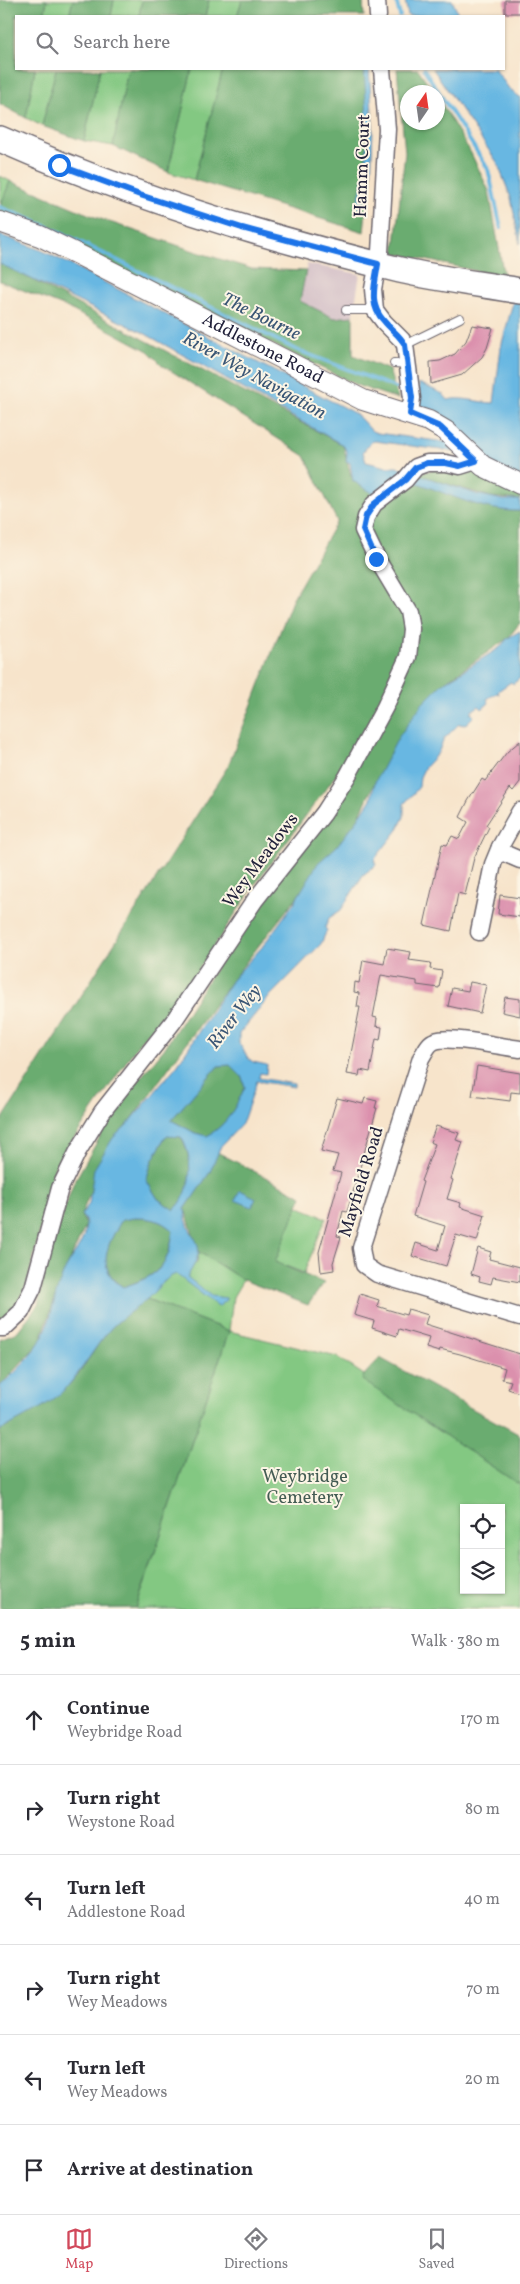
<!DOCTYPE html>
<html lang="en">
<head>
<meta charset="utf-8">
<style>
  :root { --surface:#fff; --page:#f2f2f3; --text:#2b2b33; --muted:#7c7c81; --line:#e1e1e2; --accent:#d1495b }
  body { margin:0; font-family:Vollkorn,serif; background:var(--page); color:var(--text) }
  .controls { position:absolute; right:15px; bottom:15px; display:grid; overflow:hidden; border-radius:0px; box-shadow:0 1px 4px #0004 }
  .controls button { width:45px; height:45px; display:grid; place-items:center; padding:0; border:0; border-bottom:1px solid var(--line); background:var(--surface); color:var(--text); font:25px sans-serif }
  .compass { position:absolute; left:400px; top:85px; width:45px; height:45px; border-radius:50%; background:var(--surface); box-shadow:0 1px 4px #0004; rotate:13deg }
  .stop { position:absolute; width:15px; height:15px; margin:-11px; border:4px solid #1a73e8; border-radius:50%; background:#fff }
  .stop.end { background:#1a73e8; border-color:#fff; box-shadow:0 1px 5px #0008 }
  .list { margin:0; padding:0; list-style:none }
  h2 { display:flex; justify-content:space-between; align-items:center; height:65px; margin:0; padding:0 20px; font-size:21px }
  h2 small { font-size:16px; font-weight:400; color:var(--muted) }
  .list li { display:grid; grid-template-columns:32px 1fr auto; gap:15px; align-items:center; box-sizing:border-box; height:90px; padding:0 20px; border-top:1px solid var(--line) }
  .list b { display:block; font-size:19px; white-space:nowrap }
  .list p { margin:0; font-size:16px; white-space:nowrap; color:var(--muted) }
  .list em { font-size:16px; font-style:normal; color:var(--muted) }
  .icon { flex:none; width:28px; height:28px; fill:none; stroke:currentColor; stroke-width:2; stroke-linecap:round; stroke-linejoin:round }
  .map { position:relative; flex:none; width:520px; height:1609px; overflow:hidden }
  .search { position:absolute; background:var(--surface); box-shadow:0 1px 4px #0004; left:15px; right:15px; top:15px; height:55px; display:flex; align-items:center; gap:12px; box-sizing:border-box; padding:0 18px; border-radius:0px; color:var(--muted); font-size:19px }
  .sheet { height:605px; background:var(--surface) }
  nav { display:flex; justify-content:space-around; align-items:center; box-sizing:border-box; height:70px; border-top:1px solid var(--line); background:var(--surface); font-size:14px; color:var(--muted) }
  nav a { display:grid; justify-items:center; gap:2px }
  nav .on { color:var(--accent) }
  .map>svg:first-child { display:block }
  .industrial { fill:#d2bdc6 }
  .green { fill:#83c882; stroke:#52755e; fill-rule:evenodd }
  .forest { fill:#6aac70; stroke:#466756 }
  .water { fill:#68b7e2; stroke:#456c8e; fill-rule:evenodd }
  .lines { fill:none; stroke-linecap:round; stroke-linejoin:round }
  .stream { stroke:#68b7e2; stroke-width:4 }
  .building { fill:#db90ad }
  .service-casing { stroke:#6d666d; stroke-width:10 }
  .minor-casing { stroke:#6d666d; stroke-width:19 }
  .tertiary-casing { stroke:#6d666d; stroke-width:22 }
  .primary-casing { stroke:#6d666d; stroke-width:28 }
  .service { stroke:#fff; stroke-width:8 }
  .minor { stroke:#fff; stroke-width:16 }
  .tertiary { stroke:#fff; stroke-width:20 }
  .primary { stroke:#fff; stroke-width:25 }
  .route { stroke:#1a73e8; stroke-width:6 }
  .labels { text-anchor:middle; dominant-baseline:central; stroke-width:4; stroke-linejoin:round; paint-order:stroke }
  .street-label { font-size:18px; fill:#22223b; stroke:#fcf5e5 }
  .park-label { font-size:18px; fill:#445c54; stroke:#fcf5e5 }
  .water-label { font-size:19px; font-style:italic; fill:#3a5675; stroke:#fcf5e5 }
</style>
</head>
<body>
<div class="map">
<svg width="520" height="1609" viewBox="0 0 520 1609">
  <rect width="100%" height="100%" fill="#fcf5e5"/>
  <filter id="ink" filterUnits="userSpaceOnUse"><feTurbulence type="fractalNoise" baseFrequency=".02" numOctaves="2"/><feDisplacementMap in="SourceGraphic" scale="10" xChannelSelector="R" yChannelSelector="G"/><feConvolveMatrix kernelMatrix="1 2 1 2 8 2 1 2 1" color-interpolation-filters="sRGB"/></filter>
  <filter id="wash" filterUnits="userSpaceOnUse"><feTurbulence type="fractalNoise" baseFrequency=".0096" numOctaves="4" result="noise"/><feDisplacementMap in="SourceGraphic" scale="20" xChannelSelector="R" yChannelSelector="G"/><feGaussianBlur stdDeviation="1.12" result="paint"/><feColorMatrix in="noise" values="0 0 0 0 0 0 0 0 0 0 0 0 0 0 0 0 0 1.4 0 .05"/><feComposite in="paint" operator="in"/></filter>
  <g filter="url(#wash)">
    <rect width="100%" height="100%" fill="#f7e4cb"/>
    <path class="industrial" d="M307,264L360,274L353,316L334,318L300,301Z"/>
    <g class="green">
      <path d="M47,0H73L69,16H44Z"/>
      <path d="M114,0H142L139,16H111Z"/>
      <path d="M209,0H242L237,16H205Z"/>
      <path d="M35,69H56L42,126L26,118Z"/>
      <path d="M100,69H128L113,146L84,141Z"/>
      <path d="M192,69H223L194,180L168,172Z"/>
      <path d="M0,176L10,181L2,204L0,203Z"/>
      <path d="M297,1206L326,1218L304,1273L275,1262Z"/>
      <path d="M199,1252L243,1280L233,1297L229,1331L337,1357L364,1375L363,1380L520,1485V1609H136L229,1331L147,1299L170,1276L197,1262ZM464,1508H501V1590H464Z"/>
    </g>
    <g class="forest">
      <path d="M0,0H47L44,16H16V69H35L26,118L0,104Z"/>
      <path d="M73,0H114L111,16H69Z"/>
      <path d="M142,0H209L205,16H139Z"/>
      <path d="M242,0H363L364,16H237Z"/>
      <path d="M56,69H100L84,141L42,126Z"/>
      <path d="M128,69H192L168,172L113,146Z"/>
      <path d="M223,69H367L372,149L364,232L194,180Z"/>
      <path d="M397,69H418L434,92H408V122H438V98L471,153L489,191L504,277L394,253L405,152Z"/>
      <path d="M10,181L95,217L194,251L252,269L306,271L300,301L334,318L353,316V355L389,370L398,399L359,386L0,213V207Z"/>
      <path d="M0,263L343,445L351,476C373,478 395,479 417,483C452,490 482,512 520,511V623L508,638L442,684L375,782L358,819L232,980L129,1123L113,1138L81,1215L86,1225L63,1275L40,1342L0,1386V1339L17,1332L38,1305L47,1260L73,1184L118,1105L164,1049L252,911L399,690L253,887L168,1016L141,1040L55,1166L27,1285L15,1308L0,1320V1123L228,766L293,598L337,521L305,456L162,365L148,351L68,308L0,281Z"/>
      <path d="M476,461L520,492V500L491,497L414,474Z"/>
      <path d="M230,1065L242,1077L245,1087C234,1110 229,1123 207,1136L195,1133L171,1120L218,1066Z"/>
      <path d="M168,1136L181,1137C194,1157 193,1194 174,1210L158,1199L146,1180L152,1161L165,1138Z"/>
      <path d="M217,1152L302,1196L275,1262L324,1283L308,1305L243,1280L199,1252L185,1209L210,1172Z"/>
      <path d="M134,1218C151,1218 160,1219 173,1231C168,1268 158,1275 123,1287C94,1268 108,1242 122,1220Z"/>
      <path d="M147,1299L229,1331L136,1608L0,1609V1431C21,1417 46,1407 64,1390C83,1372 94,1347 111,1328C122,1317 135,1308 147,1299Z"/>
      <path d="M380,1358L520,1435V1485L362,1380L364,1375Z"/>
    </g>
    <g class="water">
      <path d="M405,0H452L459,16H408Z"/>
      <path d="M364,69H369L373,126L371,182L360,209L356,207C372,161 367,116 364,69Z"/>
      <path d="M433,69H495L510,90L520,97V244L511,198L497,162Z"/>
      <path d="M0,235L41,250L79,269L356,414L372,431L377,433L445,442L449,423L434,410L420,406L419,383L443,394L448,400C461,396 480,403 494,403L501,347L520,276V492L456,452L375,441L371,442L363,452L366,462L387,467H397L476,494L503,500H520V511C485,512 450,495 418,483L411,479L380,494H374L353,481L350,463L346,461L347,452L343,445L142,332L0,264Z"/>
      <path d="M520,631V678L513,684L511,682L498,691L499,694L497,693L487,699L489,703L482,709L479,706L470,712L474,716L465,725L459,724L444,739L438,753L425,767L420,777L419,787L404,804V817L397,831L374,860L376,865L363,875L341,910L329,918L325,928L327,930L321,944L270,996L239,1034V1043L248,1058L253,1062L267,1065L266,1074L260,1073L259,1078L294,1084V1087L257,1081L242,1124L221,1146L210,1172L185,1209C187,1245 213,1237 187,1277L211,1296L226,1298V1300L222,1303L219,1307L217,1306L176,1274C164,1278 156,1291 147,1299C135,1309 122,1317 111,1328C95,1346 83,1369 67,1387C50,1406 21,1418 0,1431V1386C15,1373 28,1360 39,1343C52,1323 53,1296 63,1274C70,1258 85,1243 86,1225C86,1221 84,1218 81,1215L89,1204L94,1169L113,1138L129,1123L178,1064L232,980L262,947L294,903L318,863L336,847L358,819L371,799L375,782L398,738L422,704L442,684L499,648L508,638ZM230,1065L242,1077L245,1087C235,1108 228,1124 207,1136L195,1133L171,1120L218,1066ZM168,1136L181,1137C194,1156 193,1194 174,1210L158,1199L146,1180L152,1161L165,1138ZM134,1218C151,1218 160,1219 173,1231C169,1268 157,1276 123,1287C94,1269 108,1242 122,1220Z"/>
      <path d="M240,1190L256,1198L252,1207L235,1200Z"/>
    </g>
    <g class="lines">
      <g class="stream">
        <path d="M396,0L400,16"/>
        <path d="M424,69L488,169L501,228"/>
        <path d="M0,207L58,231L297,350L407,392"/>
      </g>
    </g>
    <g id="blocks">
      <g class="building">
        <rect x="505" y="0" width="15" height="13"/>
        <path d="M472,325L493,328L487,348L482,357L462,375L431,384L430,362L440,361L455,354L466,341Z"/>
        <path d="M520,741V782L513,791L510,788L486,825L489,827L474,858L465,895L458,893L451,931L424,925L442,844L447,845L452,836L459,839L468,822L460,817L468,801L482,779L485,781L507,752Z"/>
        <path d="M500,895L520,898V917L498,914Z"/>
        <path d="M387,948L411,952L409,960L431,963L430,969L442,971L439,988L417,985V981L381,975L373,1017L377,1018L376,1026L382,1027L380,1040L376,1039L370,1072L360,1070L359,1076L347,1074L360,1007H357L359,993L354,992L355,982L359,983L363,960L384,964Z"/>
        <path d="M470,982L486,985L480,1013L448,1006L452,988L468,991Z"/>
        <path d="M505,997L520,999V1016L502,1012Z"/>
        <path d="M477,1066L520,1073V1093L511,1092L510,1101L472,1096Z"/>
        <path d="M337,1098L363,1104L365,1098L377,1101L375,1108H377L353,1192L356,1193L353,1203L350,1202L347,1212L343,1211L337,1236L341,1237L333,1263L334,1270L321,1272L319,1252L341,1173L333,1171L338,1155L321,1151Z"/>
        <path d="M436,1126L459,1133L456,1140L463,1142L451,1179L453,1180L447,1199L461,1203L460,1207L485,1215L477,1241L456,1235L446,1266L412,1256L416,1243L438,1250L445,1226L413,1216L423,1182L421,1181L435,1144L430,1142Z"/>
        <path d="M478,1248L491,1252L489,1259L520,1267V1282L493,1277L491,1284L479,1281L480,1277L471,1274Z"/>
        <path d="M360,1294L379,1300L377,1306L386,1309L406,1315L408,1309L428,1315L425,1324L520,1354V1393L508,1389L511,1381L502,1379L505,1368L460,1354L440,1349L439,1352L426,1348L429,1338L399,1329L397,1336L372,1328L374,1321L354,1315Z"/>
      </g>
    </g>
  </g>
  <g filter="url(#ink)">
    <use href="#blocks" fill-opacity="0" stroke="#6d666d" stroke-width="1"/>
    <g class="lines">
      <defs>
        <g id="service">
          <path d="M346,310H375"/>
          <path d="M405,345L460,318"/>
          <path d="M394,363L408,364"/>
        </g>
        <g id="minor">
          <path d="M377,0L378,16"/>
          <path d="M382,69L387,129L380,252L373,289L375,310L384,322L402,340L405,345L412,398L410,414"/>
          <path d="M520,811L500,847L506,854L520,860"/>
          <path d="M479,932L493,864L500,847"/>
          <path d="M520,1049C501,1047 452,1035 435,1041C428,1043 425,1052 421,1058L361,1248L364,1265L377,1274L520,1317"/>
          <path d="M0,1328H4L21,1312L33,1288L60,1188L78,1151L102,1112L173,1022L255,900L324,813L347,777L385,707L408,657L411,629L408,611L377,559L363,530L366,517L374,504L405,480L416,467L427,463H446L460,466L476,461"/>
        </g>
        <g id="tertiary">
          <path id="s1" d="M0,222L40,236L83,257L363,400L429,421L446,431L483,466L520,484"/>
        </g>
        <path id="primary" d="M0,139C129,196 263,237 400,270C440,279 480,284 520,291"/>
      </defs>
      <use href="#service" class="service-casing"/>
      <use href="#minor" class="minor-casing"/>
      <use href="#tertiary" class="tertiary-casing"/>
      <use href="#primary" class="primary-casing"/>
      <use href="#service" class="service"/>
      <use href="#minor" class="minor"/>
      <use href="#tertiary" class="tertiary"/>
      <use href="#primary" class="primary"/>
    </g>
  </g>
  <g class="lines" filter="url(#ink)">
    <path class="route" d="M59,165L140,195L242,228L378,264C375,284 368,305 384,321C391,330 400,335 405,345L412,398L410,414L440,427L476,461L460,466L446,463H427L416,467L405,480L374,504L366,516L363,530L376,559"/>
  </g>
  <g class="labels">
    <g class="street-label">
      <text transform="translate(363 166) rotate(-88)">Hamm Court</text>
      <text stroke="none"><textPath href="#s1" startOffset="292">Addlestone Road</textPath></text>
      <text transform="translate(261 861) rotate(-53)">Wey Meadows</text>
      <text transform="translate(362 1182) rotate(-73)">Mayfield Road</text>
    </g>
    <g class="park-label">
      <text x="305" y="1477">Weybridge<tspan x="305" dy="21">Cemetery</tspan></text>
    </g>
    <g class="water-label">
      <text transform="translate(261 317) rotate(26)">The Bourne</text>
      <text transform="translate(254 376) rotate(29)">River Wey Navigation</text>
      <text transform="translate(235 1017) rotate(-52)">River Wey</text>
    </g>
  </g>
</svg>
<div class="controls">
<button><svg class="icon" aria-label="locate" viewBox="0 0 24 24"><circle cx="12" cy="12" r="6"/><path d="M12 2v4M12 18v4M2 12h4M18 12h4"/></svg></button>
<button><svg class="icon" aria-label="layers" viewBox="0 0 24 24"><path d="M12 4l9 5-9 5-9-5zM3 14l9 5 9-5"/></svg></button>
</div>
<svg class="compass" viewBox="-18 -18 36 36"><path d="M0-13l5 13h-10z" fill="#e53935"/><path d="M0 13l5-13h-10z" fill="#7c7c81"/></svg>
<div class="stop" style="left:59px;top:165px"></div>
<div class="stop end" style="left:376px;top:559px"></div>
<div class="search"><svg class="icon" aria-label="search" viewBox="0 0 24 24"><circle cx="10" cy="10" r="6"/><path d="M15 15l6 6"/></svg>Search here</div>
</div>
<section class="sheet">
<h2>5 min<small>Walk · 380 m</small></h2>
<ul class="list">
<li><svg class="icon" aria-label="ahead" viewBox="0 0 24 24"><path d="M12 20V5M6 11l6-6 6 6"/></svg><div><b>Continue</b><p>Weybridge Road</p></div><em>170 m</em></li>
<li><svg class="icon" aria-label="right" viewBox="0 0 24 24"><path d="M7 20v-9h11M14 6l5 5-5 5"/></svg><div><b>Turn right</b><p>Weystone Road</p></div><em>80 m</em></li>
<li><svg class="icon" aria-label="left" viewBox="0 0 24 24"><path d="M17 20v-9H6M10 6l-5 5 5 5"/></svg><div><b>Turn left</b><p>Addlestone Road</p></div><em>40 m</em></li>
<li><svg class="icon" aria-label="right" viewBox="0 0 24 24"><path d="M7 20v-9h11M14 6l5 5-5 5"/></svg><div><b>Turn right</b><p>Wey Meadows</p></div><em>70 m</em></li>
<li><svg class="icon" aria-label="left" viewBox="0 0 24 24"><path d="M17 20v-9H6M10 6l-5 5 5 5"/></svg><div><b>Turn left</b><p>Wey Meadows</p></div><em>20 m</em></li>
<li><svg class="icon" aria-label="arrive" viewBox="0 0 24 24"><path d="M6 21V4h12l-3 4 3 4H6"/></svg><div><b>Arrive at destination</b></div></li>
</ul>
</section>
<nav>
<a class="on"><svg class="icon" aria-label="map" viewBox="0 0 24 24"><path d="M3 6l6-2 6 2 6-2v14l-6 2-6-2-6 2zM9 4v14M15 6v14"/></svg>Map</a>
<a><svg class="icon" aria-label="directions" viewBox="0 0 24 24"><path d="M12 3l9 9-9 9-9-9zM9 14v-3h6M13 9l2 2-2 2"/></svg>Directions</a>
<a><svg class="icon" aria-label="saved" viewBox="0 0 24 24"><path d="M7 4h10v16l-5-4-5 4z"/></svg>Saved</a>
</nav>
</body>
</html>
